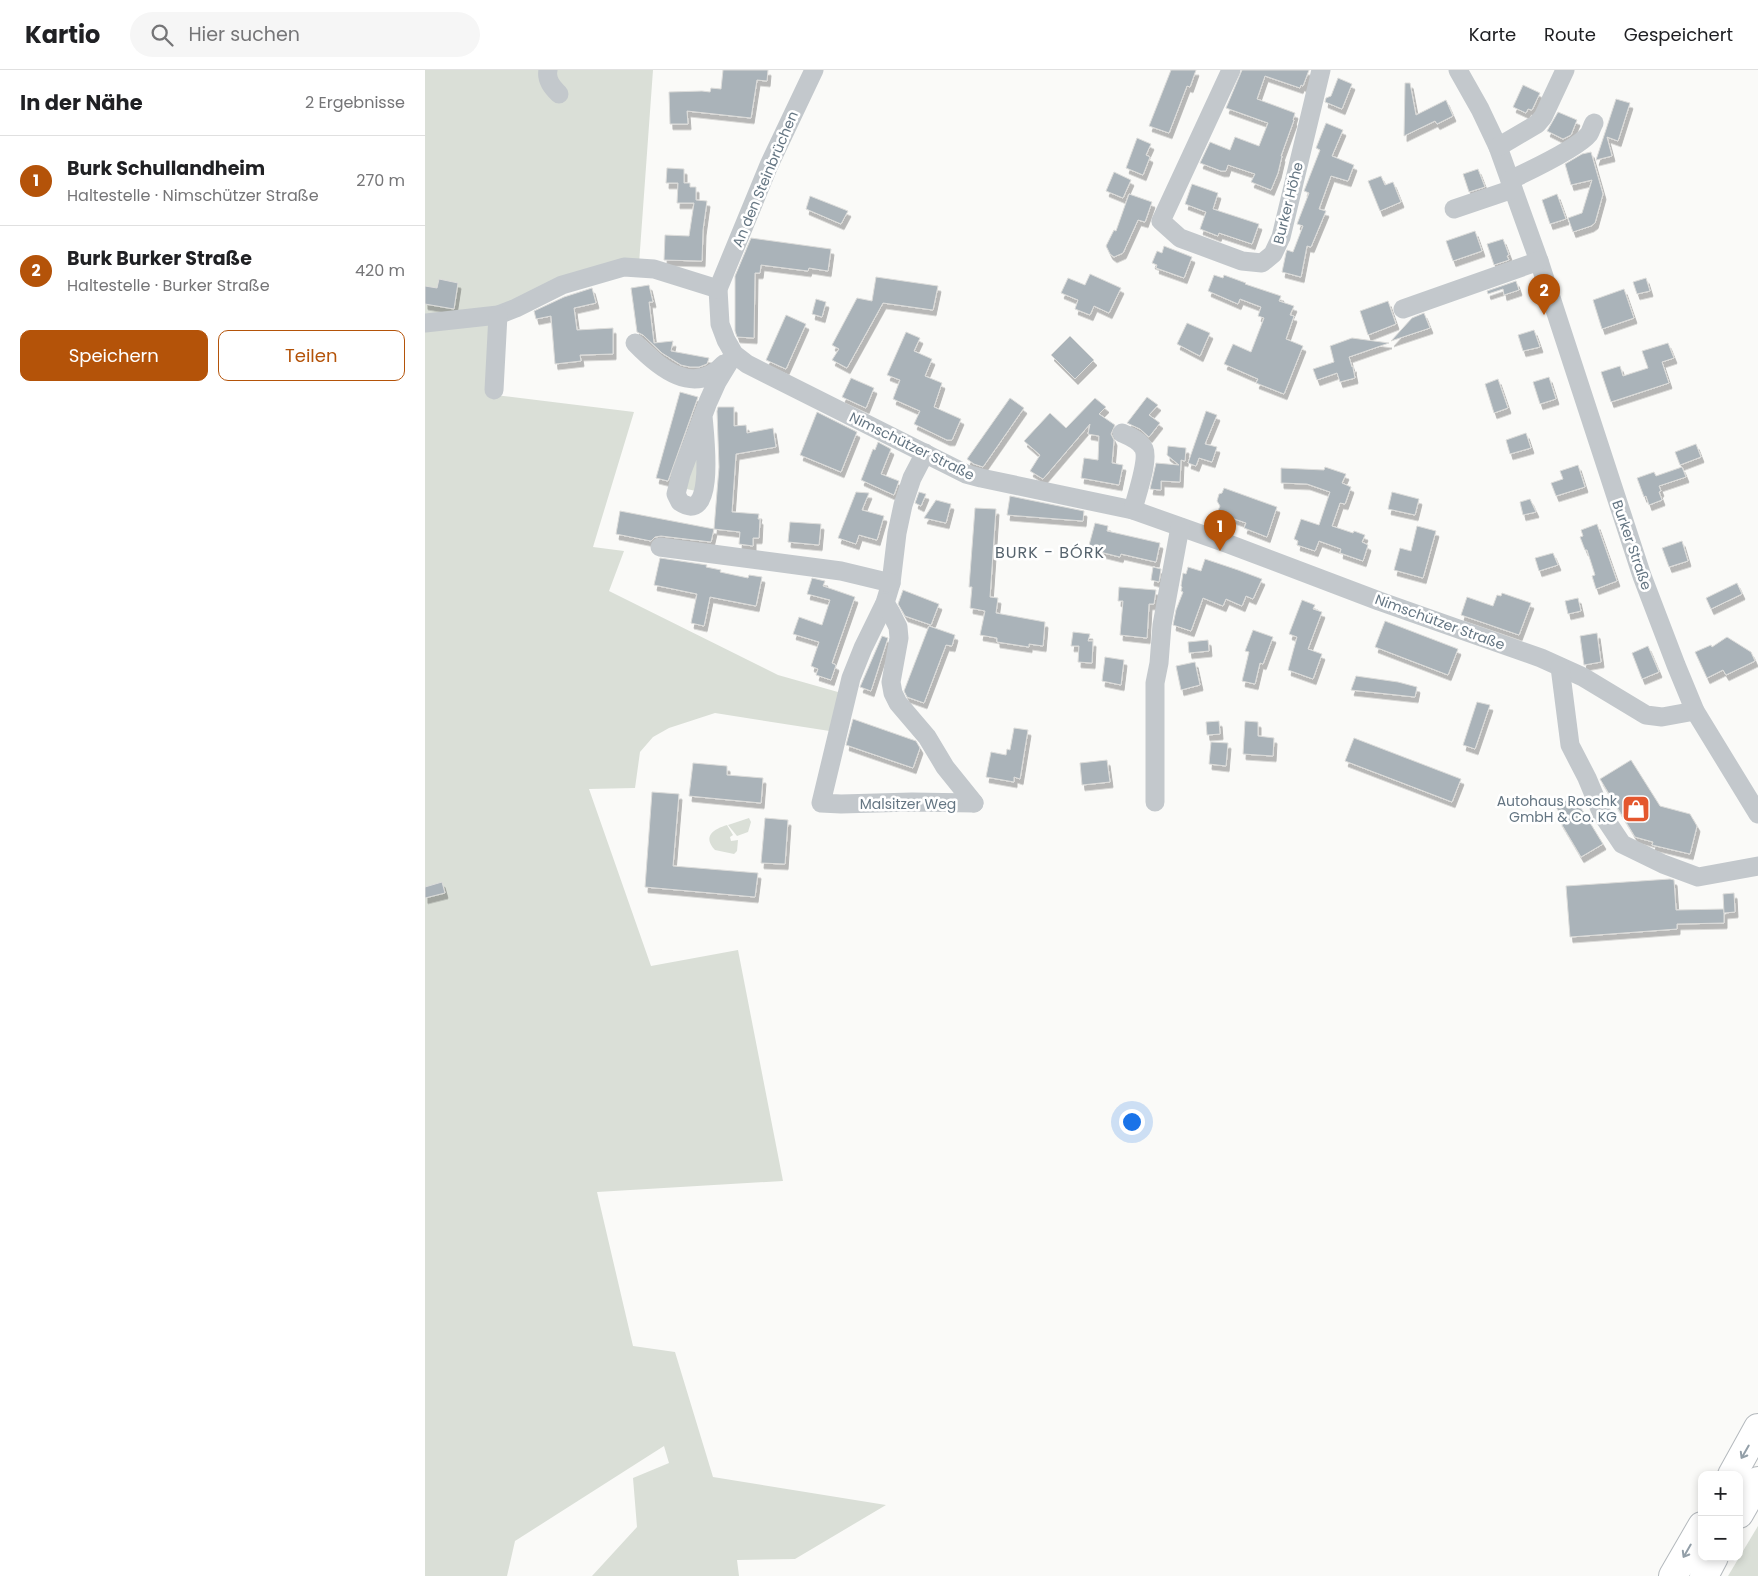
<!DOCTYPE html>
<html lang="de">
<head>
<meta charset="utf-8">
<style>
  :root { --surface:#fff; --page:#f6f6f6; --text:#202124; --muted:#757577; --line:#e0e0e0; --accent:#b45309 }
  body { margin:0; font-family:Poppins,sans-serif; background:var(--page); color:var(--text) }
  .controls { position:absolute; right:15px; bottom:15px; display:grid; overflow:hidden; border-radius:10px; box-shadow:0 2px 8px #0003 }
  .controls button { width:45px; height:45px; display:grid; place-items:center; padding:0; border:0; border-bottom:1px solid var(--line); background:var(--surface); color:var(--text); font:25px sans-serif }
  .you { position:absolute; left:706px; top:1051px; width:18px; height:18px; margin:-12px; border:4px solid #fff; border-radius:50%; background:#1a73e8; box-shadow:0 0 0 8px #1a73e833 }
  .badge { display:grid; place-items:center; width:32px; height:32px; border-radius:50%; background:var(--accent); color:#fff; font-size:16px; font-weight:700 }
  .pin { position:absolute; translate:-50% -41px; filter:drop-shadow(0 1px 2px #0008) }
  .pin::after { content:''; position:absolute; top:26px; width:18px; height:15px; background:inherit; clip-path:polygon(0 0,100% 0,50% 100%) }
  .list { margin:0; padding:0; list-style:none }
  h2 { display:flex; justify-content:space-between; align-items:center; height:65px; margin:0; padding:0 20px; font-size:21px }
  h2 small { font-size:16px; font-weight:400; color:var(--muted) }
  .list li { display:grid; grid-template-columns:32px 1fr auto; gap:15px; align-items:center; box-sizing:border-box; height:90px; padding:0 20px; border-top:1px solid var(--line) }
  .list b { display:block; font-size:19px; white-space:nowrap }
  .list p { margin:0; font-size:16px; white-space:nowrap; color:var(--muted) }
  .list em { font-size:16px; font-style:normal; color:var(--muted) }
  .actions { display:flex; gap:10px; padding:15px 20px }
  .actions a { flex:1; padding:11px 0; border:1px solid var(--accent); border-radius:10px; text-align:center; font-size:18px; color:var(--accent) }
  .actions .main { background:var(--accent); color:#fff }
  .icon { flex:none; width:28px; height:28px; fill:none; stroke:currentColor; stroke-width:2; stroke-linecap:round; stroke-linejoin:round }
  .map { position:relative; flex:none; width:1333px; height:1506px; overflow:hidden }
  header { display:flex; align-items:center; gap:30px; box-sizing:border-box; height:70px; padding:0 25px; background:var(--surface); border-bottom:1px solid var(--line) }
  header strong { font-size:24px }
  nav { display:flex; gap:28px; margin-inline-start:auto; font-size:18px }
  .search { width:350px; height:45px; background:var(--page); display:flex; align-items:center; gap:12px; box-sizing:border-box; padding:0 18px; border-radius:28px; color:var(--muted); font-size:19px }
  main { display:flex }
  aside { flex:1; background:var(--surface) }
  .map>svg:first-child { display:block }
  .green { fill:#dadfd7 }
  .building { fill:#aab3b9; stroke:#dcdcda; filter:url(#shadow) }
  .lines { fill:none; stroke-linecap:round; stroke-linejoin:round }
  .highway-casing { stroke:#b4b9bd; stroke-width:30 }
  .minor { stroke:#c3c8cc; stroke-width:19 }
  .highway { stroke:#fff; stroke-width:28 }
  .oneway { stroke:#939fa8 }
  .labels { text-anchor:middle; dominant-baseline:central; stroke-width:5; stroke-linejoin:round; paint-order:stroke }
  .street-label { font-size:14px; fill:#657683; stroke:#fff }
  .poi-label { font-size:14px; fill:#657683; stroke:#fff; text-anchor:end }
  .quarter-label { font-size:16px; letter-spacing:1px; fill:#57646e; stroke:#fff }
</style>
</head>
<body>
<header>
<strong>Kartio</strong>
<div class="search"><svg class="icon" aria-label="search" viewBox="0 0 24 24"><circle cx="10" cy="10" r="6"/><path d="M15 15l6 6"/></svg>Hier suchen</div>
<nav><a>Karte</a><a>Route</a><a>Gespeichert</a></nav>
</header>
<main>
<aside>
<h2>In der Nähe<small>2 Ergebnisse</small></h2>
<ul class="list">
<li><span class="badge">1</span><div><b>Burk Schullandheim</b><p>Haltestelle · Nimschützer Straße</p></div><em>270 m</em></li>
<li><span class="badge">2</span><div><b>Burk Burker Straße</b><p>Haltestelle · Burker Straße</p></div><em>420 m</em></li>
</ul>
<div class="actions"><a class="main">Speichern</a><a>Teilen</a></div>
</aside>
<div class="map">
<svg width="1333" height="1506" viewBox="0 0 1333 1506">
  <defs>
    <filter id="shadow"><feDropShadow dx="3" dy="5.5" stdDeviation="0" flood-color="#0004"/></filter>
  </defs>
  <rect width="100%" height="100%" fill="#fafaf8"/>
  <g class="green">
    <path d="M0,0H228L214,194L73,245L70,325L209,342L168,477L199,481L184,521L353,605L420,624L411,662L290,643L244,658L228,667L215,682L210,718L164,719L226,896L313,880L358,1111L172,1122L208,1276L250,1282L288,1407L461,1435L370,1489L312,1490L314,1506H167L212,1457L208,1408L244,1393L239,1376L90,1471L82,1506H0Z"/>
    <path d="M273,381L271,421L257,418Z"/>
    <path d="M324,748L326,752L323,762L312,766L303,755Z"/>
    <path d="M302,755L308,765L305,767L306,771L313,770L312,781L309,784L290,780C277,766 289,759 302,755Z"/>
    <path d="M1333,1456V1506H1303Z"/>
  </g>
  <g class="building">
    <path d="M298,0H343L342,11L332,10L326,48L262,41L263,54H245L244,22L277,21L285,22L286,18L296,19Z"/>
    <path d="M746,0H771L765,17L762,16L744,63L724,56Z"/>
    <path d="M817,0H884L878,16L876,15L875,18L840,6L832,29L870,43L868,50H869L856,86H857L853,103L846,120L826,112L830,104L803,95L801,101H796L775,93L785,72L805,80L810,67L834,76L843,53L801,38Z"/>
    <path d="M913,8L927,14L917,39L900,32L901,28L906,26Z"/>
    <path d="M980,13H985L991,45L1021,30L1028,46L1012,54L1010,51L979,66Z"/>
    <path d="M1098,15L1115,23L1107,40L1103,39L1101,43L1088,37Z"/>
    <path d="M1191,29L1205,33L1193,71L1182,67L1187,86L1171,90Z"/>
    <path d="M1133,42L1152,50L1146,65L1138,69L1122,61Z"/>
    <path d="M901,53L918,60L907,86L929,95L923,111L906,106L894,139L901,141L886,177L882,176L876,207L857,202L861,183L862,180L868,182L878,156L872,154L884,123L879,121L895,80L891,78Z"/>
    <path d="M712,68L726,74L721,85L725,87L718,105L701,98Z"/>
    <path d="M1166,82L1178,124L1170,153L1166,156L1148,162L1143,148L1157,143L1167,110L1146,115L1140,94L1157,84Z"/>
    <path d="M242,98L259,99V113H265V117H271V130L282,131L278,160L277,191L239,190L240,165L264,166L269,133H252L253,113H241Z"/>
    <path d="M1053,99L1060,117L1044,122L1038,104Z"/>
    <path d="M689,102L706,110L698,128L681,121Z"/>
    <path d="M956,106L960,115L968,112L976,132L955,141L943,111Z"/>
    <path d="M767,114L793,123L788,139L834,154L827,174L794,163L793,166L775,159L781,142L760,134Z"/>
    <path d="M704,124L727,132L720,152L713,150L698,183L689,187L685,184L681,176L689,160L691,161Z"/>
    <path d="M1132,124L1141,149L1125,154L1117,130Z"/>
    <path d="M385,126L423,141L416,154L381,139Z"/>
    <path d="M1050,161L1057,181L1028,191L1021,171Z"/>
    <path d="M326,168L406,179L403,201L384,198L383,201L336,195L335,203H330L329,268L312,267L310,261V206Z"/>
    <path d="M1078,169L1084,185L1082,186L1084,190L1069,195L1062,174Z"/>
    <path d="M739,176L767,187L759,208L731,198L732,195L727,193L732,181L737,183Z"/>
    <path d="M665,204L696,218L684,243L669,236L665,245L650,239L653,230L636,223L643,208L660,215Z"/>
    <path d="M789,205L798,208L799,205L821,213L820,214L856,226L854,231L869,236L865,245L869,246L861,269L878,276L859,324L831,313L833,309L799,294L808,274L826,282L839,248L833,246L836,237L815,229L813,234L783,221Z"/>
    <path d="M451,207L513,216L508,240L458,233L422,298L407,290L414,279L407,275L432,228L447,231Z"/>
    <path d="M1221,208L1225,221L1212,224L1208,212Z"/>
    <path d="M14,209L33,213L29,239L0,234V216L12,218Z"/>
    <path d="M1091,211L1094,220L1079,225L1078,219L1063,224L1062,221Z"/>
    <path d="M224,215L228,232H224L229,273L248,271L246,281L284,288L282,294L274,297H265L256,295L237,283L218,265L212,262L206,218Z"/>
    <path d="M167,218L171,233L149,238L152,260L188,258V284L155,285L156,291L130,294L126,246L111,249L109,241L139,227Z"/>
    <path d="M1199,219L1209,248L1177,259L1168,230Z"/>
    <path d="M391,229L401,232L397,247L387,244Z"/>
    <path d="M963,231L971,254L943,265L935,241Z"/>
    <path d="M999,243L1005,258L966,271L987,248Z"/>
    <path d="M361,245L381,254L361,299L341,290Z"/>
    <path d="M762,253L785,263L775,286L752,274Z"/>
    <path d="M1109,260L1115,277L1098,281L1093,265Z"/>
    <path d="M481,262L495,268L489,281L507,289L500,306L517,313L509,337L536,349L527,370H522L489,354L495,341L468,329L475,310L462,305Z"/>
    <path d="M645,266L669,290L650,309L626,285Z"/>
    <path d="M927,268L964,273L924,287L927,297H929L928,298L930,308L915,312L912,303L892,310L888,299L909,292L905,276Z"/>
    <path d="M1243,273L1249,288L1237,292L1244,313L1186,332L1176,302L1195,296L1198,306L1223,298L1217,281Z"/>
    <path d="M1124,307L1131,329L1115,334L1108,312Z"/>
    <path d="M426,308L449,318L441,338L417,327Z"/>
    <path d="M1073,309L1083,338L1069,343L1060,314Z"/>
    <path d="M255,322L273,327L243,411L231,408Z"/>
    <path d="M722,327L733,335L724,345L735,353L724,367L715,359L702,353Z"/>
    <path d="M585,328L599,338L558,397L549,394L542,389Z"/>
    <path d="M670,328L681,337L674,344L690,355L686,364L689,370L687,393L698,395L694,415L656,408L659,388L673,390L674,366L663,364L665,354L618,409L605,401L615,385L599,371L625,343L641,358Z"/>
    <path d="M293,337H309V356L321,355L322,363L348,358L351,377L311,384L307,442L334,444L333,449H335L334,468H328V476L314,474L315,462L289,459L294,397L292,341Z"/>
    <path d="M781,341L792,345L780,374L792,377L787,392L774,388L771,396L763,393Z"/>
    <path d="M392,342L432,362L416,402L375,385Z"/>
    <path d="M1101,363L1106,378L1085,384L1081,370Z"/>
    <path d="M453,372L466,379L456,404L474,411L469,425L436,410L448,379L450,380Z"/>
    <path d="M1271,374L1276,387L1255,395L1250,382Z"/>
    <path d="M743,376L761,378L760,391L756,390L755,412L736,411V420L725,419L731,393L754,395L742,385Z"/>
    <path d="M1153,395L1160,417L1131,426L1126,413L1138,409L1135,401Z"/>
    <path d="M900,397L921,404L917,413L926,417L920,434L915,433L907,456L928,463L929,461L940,465L937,472L943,475L938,491L915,483L916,479L894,471L890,481L872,475L873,471L869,469L876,449L894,455L905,422L882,414L856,413V398L899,400Z"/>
    <path d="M1257,397L1261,407L1234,416L1236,421L1234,422L1237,430L1224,435L1221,426L1219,427L1212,408L1229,402L1231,406Z"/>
    <path d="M799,418L852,437L842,467L819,458L821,453L792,443L795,436L792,431L794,424L797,423Z"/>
    <path d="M431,422L444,423L437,440L459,446L452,470L434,465L431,474L413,468Z"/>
    <path d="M494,422L501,424L496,436L490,433Z"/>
    <path d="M967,422L994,429L990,445L963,439Z"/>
    <path d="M585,426L659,441L658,451L582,445Z"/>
    <path d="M1105,429L1111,442L1098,445L1095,432Z"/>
    <path d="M511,430L526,434L521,453L499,448Z"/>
    <path d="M550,438L571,439L565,527L573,528L571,543L620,552L618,576L604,574V577L572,572V568L555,565L560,541L545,538L547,517H544Z"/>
    <path d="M195,441L289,459L286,472L236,466L230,467L226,471L191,464Z"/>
    <path d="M365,452L396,454L394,475L363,472Z"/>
    <path d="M670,453L683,456L682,461L735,473L731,492L696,484L695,487L663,479Z"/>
    <path d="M1172,454L1192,511L1171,519L1167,506L1170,505L1162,480H1160L1155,467L1158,466L1156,460Z"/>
    <path d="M992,456L1011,461L998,508L969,500L975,478L986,481Z"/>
    <path d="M1257,471L1263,491L1244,497L1237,478Z"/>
    <path d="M1128,483L1133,495L1114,501L1110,488Z"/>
    <path d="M235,488L282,495L281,497L296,500L295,502L323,508L324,505L337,507L331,536L285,527L279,556L266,553L272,524L229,515Z"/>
    <path d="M780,489L813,500L837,509L828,529L821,526L817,536L801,529L798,536L778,528L766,561L748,555L751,540L758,522L756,521L757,517L756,516L758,503L761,504L763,497L776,501Z"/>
    <path d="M728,497L736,499L734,512L726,510Z"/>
    <path d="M387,508L400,511L398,516L430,527L407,593L411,595L406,610L391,605L393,599L386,596L394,572L368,564L374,547L397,555L405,530L382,524Z"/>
    <path d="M1312,513L1317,524L1286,539L1281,528Z"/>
    <path d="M694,517L731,520L729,534H724L722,568L695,565L698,531H693Z"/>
    <path d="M478,520L514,534L506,555L480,546L473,534Z"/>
    <path d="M1077,523L1106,533L1094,565L1036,545L1042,527L1068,536L1072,525L1076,526Z"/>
    <path d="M1153,528L1156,541L1143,544L1140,531Z"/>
    <path d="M877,530L890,535L888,539L897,542L883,579L897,584L888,609L863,600L872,567L864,564Z"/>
    <path d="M960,551L1033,579L1023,605L950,577Z"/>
    <path d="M504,556L530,565L527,576L521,575L499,633L482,627L479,621Z"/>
    <path d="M828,560L848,567L838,594L835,593L830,614L817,611L824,582L820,581Z"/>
    <path d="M648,562L665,564L663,571H668L667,593L653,592L654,576H646Z"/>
    <path d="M1172,563L1176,592L1159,595L1155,566Z"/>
    <path d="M457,566L463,568L462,571L446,621L435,617Z"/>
    <path d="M1302,567L1326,582L1330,591L1301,605L1298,600L1282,608L1270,582L1286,575L1287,577Z"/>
    <path d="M783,570L784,581L764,583L763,572Z"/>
    <path d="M1223,576L1234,602L1217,609L1207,583Z"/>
    <path d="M680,587L699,590L696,615L677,611Z"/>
    <path d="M770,592L775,615L756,620L751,596Z"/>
    <path d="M931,606L973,612L992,617L990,627L926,620Z"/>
    <path d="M1052,632L1065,635L1050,679L1038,675Z"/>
    <path d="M428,649L491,671L495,678L488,698L421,675Z"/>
    <path d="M794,651L795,664L782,665L781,652Z"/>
    <path d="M820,651L833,652V666L849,668L848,686L818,684Z"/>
    <path d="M589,658L603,660L595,709L589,707V712L561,707L566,682L581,685L582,679L585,680Z"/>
    <path d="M929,668L1036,709L1027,732L920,691Z"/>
    <path d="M786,672L803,673L801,696L784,694Z"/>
    <path d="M682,690L685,712L657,715L655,693Z"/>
    <path d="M1206,690L1235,736L1265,744L1272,756L1265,784L1227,775L1228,772L1210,767L1175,709Z"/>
    <path d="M268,693L302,696V705L338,708L336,733L264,726Z"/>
    <path d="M227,722L254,724L248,796L333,803L330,827L220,817Z"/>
    <path d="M1148,725L1178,774L1156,787L1134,750L1138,748L1131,737Z"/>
    <path d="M340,748L363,750L360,794L336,793Z"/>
    <path d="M1245,809L1249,810L1251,840L1299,839V853L1252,854V859L1145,867L1141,816Z"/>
    <path d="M17,812L20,823L0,828V817Z"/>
    <path d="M1309,823L1310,842L1299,843L1298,824Z"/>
  </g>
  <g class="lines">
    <defs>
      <g id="highway">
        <path d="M1307,1405L1333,1358"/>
        <path d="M1314,1444L1333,1411"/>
        <path d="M1248,1506L1277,1456"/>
        <path d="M1279,1506L1289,1487"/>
      </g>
    </defs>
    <use href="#highway" class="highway-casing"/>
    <g class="minor">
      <path d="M123,0C121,10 127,17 134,24"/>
      <path d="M389,0L344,95L293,219L295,254L301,270L309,284L322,294L541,404L556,408L708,440L801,473L954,531L1116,588L1158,607L1221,645L1237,647L1270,641"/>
      <path d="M806,0L736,151L755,168L817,191L837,193L848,184L856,167L896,0"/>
      <path d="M1033,0L1055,39L1073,77L1114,191L1217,506L1251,595L1270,641L1333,744"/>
      <path d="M1073,77L1112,54L1118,47L1140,0"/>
      <path d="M1085,110C1102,102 1154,77 1164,64C1166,61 1167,56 1169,53"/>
      <path d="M1029,139L1088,119"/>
      <path d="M978,239L1114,191"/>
      <path d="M0,253L73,245L91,238L137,215L199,197L229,199L293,219"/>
      <path d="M210,273C234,298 269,327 299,294"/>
      <path d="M69,320L73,245"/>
      <path d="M278,346C279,361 292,457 255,432L251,424L256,404L283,332L292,312L309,284"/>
      <path d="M697,363C704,366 715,370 719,379C724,391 711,426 708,440"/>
      <path d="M500,383L487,408L478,435L472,463L466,513L460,533L438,578L426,608L396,733L416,734L487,732L549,733"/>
      <path d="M235,477L416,501L466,513"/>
      <path d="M460,533L466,543L473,557L474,568L466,612L468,623L473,633L502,667L520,697L549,733"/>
      <path d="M1135,597L1145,675L1162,708L1177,744L1197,774L1238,794L1273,807L1333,796"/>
      <path d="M730,732V613L734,593L737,555L755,457"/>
    </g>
    <use href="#highway" class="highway"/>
  </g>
  <defs><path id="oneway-shaft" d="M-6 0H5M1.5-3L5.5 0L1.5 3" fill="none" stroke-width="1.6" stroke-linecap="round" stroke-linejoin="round" transform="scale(1.25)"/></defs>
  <g class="oneway">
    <use href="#oneway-shaft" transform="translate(1320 1382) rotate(120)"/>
    <use href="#oneway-shaft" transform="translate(1262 1481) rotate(120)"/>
  </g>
  <defs>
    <symbol id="shop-square" viewBox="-11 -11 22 22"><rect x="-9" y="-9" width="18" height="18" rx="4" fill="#e4572e" stroke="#fff"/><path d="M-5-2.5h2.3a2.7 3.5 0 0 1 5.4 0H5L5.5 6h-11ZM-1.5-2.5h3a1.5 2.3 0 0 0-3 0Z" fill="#fff"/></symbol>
  </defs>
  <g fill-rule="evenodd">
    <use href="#shop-square" x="1195" y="723" width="32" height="32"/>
  </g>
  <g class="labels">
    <g class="street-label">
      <text transform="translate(340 109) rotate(-67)">An den Steinbrüchen</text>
      <text transform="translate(863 133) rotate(-76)">Burker Höhe</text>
      <text transform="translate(487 376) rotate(26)">Nimschützer Straße</text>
      <text transform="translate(1207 475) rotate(71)">Burker Straße</text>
      <text transform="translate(1015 552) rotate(20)">Nimschützer Straße</text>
      <text x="483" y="734">Malsitzer Weg</text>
    </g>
    <g class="poi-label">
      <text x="1192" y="731">Autohaus Roschk<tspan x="1192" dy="16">GmbH &amp; Co. KG</tspan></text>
    </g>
    <g class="quarter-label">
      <text x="625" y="482">BURK - BÓRK</text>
    </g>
  </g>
</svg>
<div class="controls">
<button>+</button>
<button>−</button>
</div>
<div class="you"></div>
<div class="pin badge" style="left:795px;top:481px">1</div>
<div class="pin badge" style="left:1119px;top:245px">2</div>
</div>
</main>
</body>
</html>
